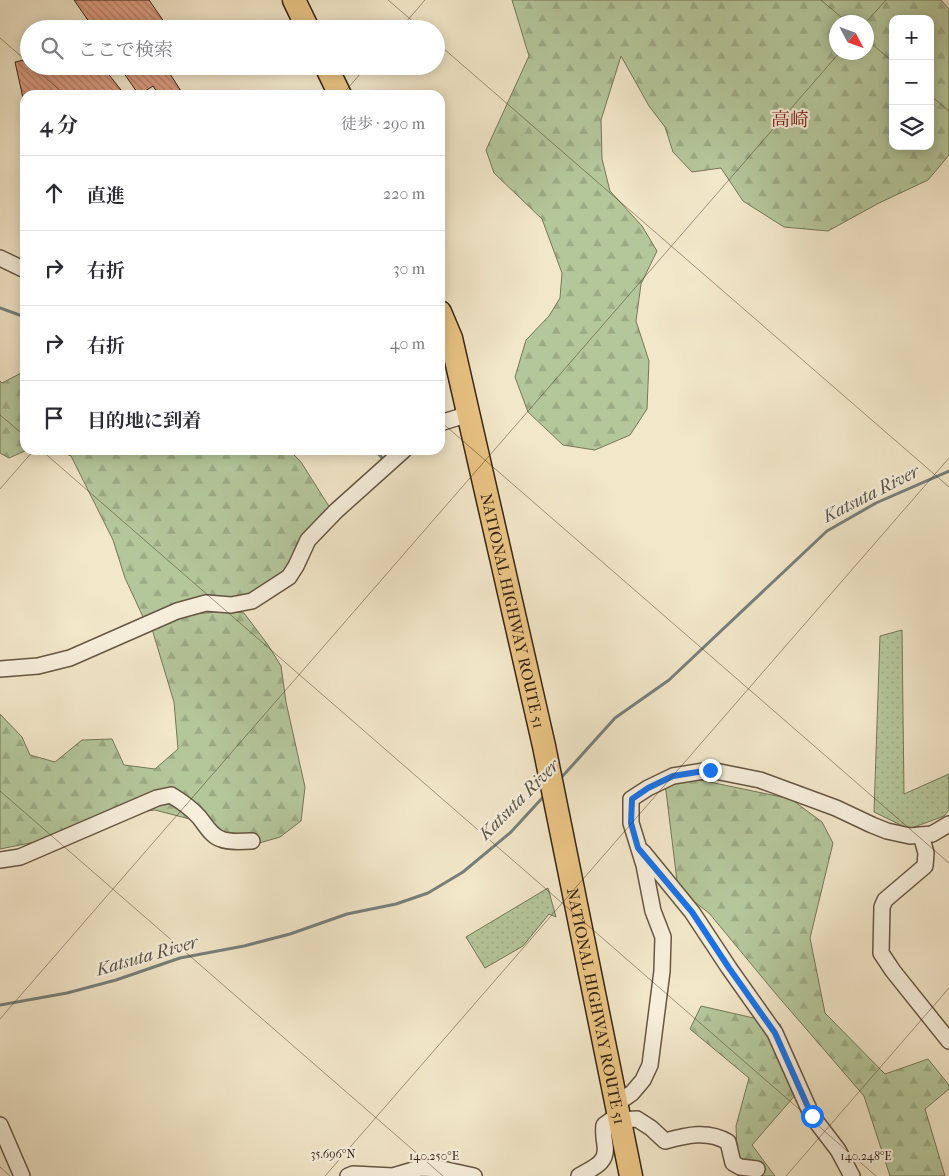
<!DOCTYPE html>
<html lang="ja">
<head>
<meta charset="utf-8">
<style>
  :root { --surface:#fff; --page:#f2f2f3; --text:#2b2b33; --muted:#7c7c81; --line:#e1e1e2 }
  body { margin:0; font-family:"IM FELL French Canon","Noto Serif JP",serif; background:var(--page); color:var(--text) }
  .controls { position:absolute; right:15px; top:15px; display:grid; overflow:hidden; border-radius:10px; box-shadow:0 2px 12px #0003 }
  .controls button { width:45px; height:45px; display:grid; place-items:center; padding:0; border:0; border-bottom:1px solid var(--line); background:var(--surface); color:var(--text); font:25px sans-serif }
  .compass { position:absolute; left:829px; top:15px; width:45px; height:45px; border-radius:50%; background:var(--surface); box-shadow:0 2px 12px #0003; rotate:131deg }
  .stop { position:absolute; width:15px; height:15px; margin:-11px; border:4px solid #1a73e8; border-radius:50%; background:#fff }
  .stop.end { background:#1a73e8; border-color:#fff; box-shadow:0 1px 5px #0008 }
  .list { margin:0; padding:0; list-style:none }
  h2 { display:flex; justify-content:space-between; align-items:center; height:65px; margin:0; padding:0 20px; font-size:21px }
  h2 small { font-size:16px; font-weight:400; color:var(--muted) }
  .list li { display:grid; grid-template-columns:32px 1fr auto; gap:15px; align-items:center; box-sizing:border-box; height:75px; padding:0 20px; border-top:1px solid var(--line) }
  .list b { display:block; font-size:19px; white-space:nowrap }
  .list em { font-size:16px; font-style:normal; color:var(--muted) }
  .icon { flex:none; width:28px; height:28px; fill:none; stroke:currentColor; stroke-width:2; stroke-linecap:round; stroke-linejoin:round }
  .map { position:relative; flex:none; width:949px; height:1176px; overflow:hidden }
  .search { position:absolute; background:var(--surface); box-shadow:0 2px 12px #0003; left:20px; top:20px; width:425px; height:55px; display:flex; align-items:center; gap:12px; box-sizing:border-box; padding:0 18px; border-radius:28px; color:var(--muted); font-size:19px }
  .panel { position:absolute; background:var(--surface); box-shadow:0 2px 12px #0003; left:20px; top:90px; width:425px; height:365px; border-radius:15px }
  .map>svg:first-child { display:block }
  .grass { fill:url(#grass-dots); stroke:#767658 }
  .forest { fill:url(#forest-firs); stroke:#767658; fill-rule:evenodd }
  .lines { fill:none; stroke-linecap:round; stroke-linejoin:round }
  .stream { stroke:#76807c; stroke-width:3 }
  .building { fill:url(#building-back-hatch); stroke:#392516 }
  .minor-casing { stroke:#675643; stroke-width:18 }
  .highway-casing { stroke:#392516; stroke-width:25 }
  .minor { stroke:#f7efdc; stroke-width:15 }
  .highway { stroke:#e9c484; stroke-width:22 }
  .route { stroke:#1a73e8; stroke-width:6 }
  .ticks { fill:none; stroke:#392516; stroke-width:1; stroke-opacity:0.45 }
  .labels { text-anchor:middle; dominant-baseline:central; stroke-width:4.5; stroke-linejoin:round; paint-order:stroke }
  .street-label { font-size:16px; fill:#392516; stroke:#f7efdc }
  .water-label { font-size:18px; font-style:italic; fill:#585349; stroke:#f7efdc }
  .quarter-label { font-size:19px; fill:#7a1f14; stroke:#f7efdc }
  .ticks-label { font-size:12px; text-anchor:middle; fill:#392516; stroke:#f7efdc; stroke-width:4.5; stroke-linejoin:round; paint-order:stroke }
</style>
</head>
<body>
<div class="map">
<svg width="949" height="1176" viewBox="0 0 949 1176">
  <defs>
    <pattern id="grass-dots" width="8" height="8" patternUnits="userSpaceOnUse" patternTransform="scale(1.25)"><rect width="8" height="8" fill="#b4c79b"/><path d="M2 2h.1M6 6h.1" fill="none" stroke="#9cab85" stroke-width="1.8" stroke-linecap="round"/></pattern>
    <pattern id="forest-firs" width="22" height="20" patternUnits="userSpaceOnUse" patternTransform="scale(1.25)"><rect width="22" height="20" fill="#b4c79b"/><path d="M5 1l3.5 6h-7zM16 11l3.5 6h-7z" fill="#9cab85"/></pattern>
    <pattern id="building-back-hatch" width="6" height="6" patternUnits="userSpaceOnUse" patternTransform="scale(1.25)"><rect width="6" height="6" fill="#dc9d81"/><path d="M-1 5l2 2M0 0l6 6M5-1l2 2" fill="none" stroke="#b38069"/></pattern>
  </defs>
  <rect width="100%" height="100%" fill="#f2e7c9"/>
  <filter id="stains"><feTurbulence type="fractalNoise" baseFrequency=".004" numOctaves="4"/><feColorMatrix values="0 0 0 0 .2 0 0 0 0 .09 0 0 0 0 .02 0 0 0 .5 -.17"/></filter>
  <radialGradient id="worn" r=".72"><stop offset=".6" stop-color="#630" stop-opacity="0"/><stop offset="1" stop-color="#630" stop-opacity=".3"/></radialGradient>
  <g class="grass">
    <path d="M902,630L904,794L949,774V810L944,816L909,829L874,812L880,636Z"/>
    <path d="M548,888L556,917L549,914L523,946L485,968L466,937Z"/>
  </g>
  <g class="forest">
    <path d="M512,0H941L949,9V155L928,180L879,203L828,231L784,227L743,201L721,168L692,172L673,152L665,127L649,106L621,56L601,120L602,159L610,191L642,226L657,251L641,284L636,321L649,361L647,409L630,435L595,450L563,445L528,412L515,377L526,340L549,316L560,298L562,273L542,219L494,173L486,150L529,56ZM893,19H930V146H893ZM836,22H866V52H836Z"/>
    <path d="M25,371V450H27L9,458L0,453V381L2,383Z"/>
    <path d="M56,450H289L301,462L330,508L282,577L249,597L144,619L125,578L113,540L71,456Z"/>
    <path d="M226,611L244,613L268,645L281,666L286,702L305,787L301,821L280,837L256,844L222,838L201,822L155,810L114,815L60,837L0,849V714L22,737L30,755L55,762L82,740L112,739L124,765L155,769L178,749L174,702L152,629L184,615Z"/>
    <path d="M700,780L791,799L822,822L833,843L810,938L825,1013L885,1074L928,1059L949,1085V1089L925,1109L945,1176H890L864,1096L776,994L709,913L678,889L665,783Z"/>
    <path d="M701,1006L780,1024L804,1085L752,1145L775,1176H738L736,1126L749,1078L690,1029Z"/>
  </g>
  <g class="lines">
    <g class="stream">
      <path d="M0,308L25,317"/>
      <path d="M375,450L383,459"/>
      <path d="M560,779L615,718L669,680L827,531L876,503L949,471"/>
      <path d="M0,1005L67,993L116,980L180,958L244,946L290,934L347,914L396,904L428,893L463,872L511,832L545,795"/>
    </g>
  </g>
  <g class="building">
    <path d="M74,0H149L169,29H94Z"/>
    <path d="M29,59V66H102L125,95H25V107L15,62Z"/>
    <path d="M119,66H182L170,74L181,91L176,95H159L153,86L139,95Z"/>
  </g>
  <g class="lines">
    <defs>
      <g id="minor">
        <path d="M0,258L25,270"/>
        <path d="M440,423L469,414"/>
        <path d="M0,669L38,666L70,658L177,611L206,603L231,605L252,601L289,577L296,566L308,540L336,511L404,450"/>
        <path d="M921,835L926,853L925,866L885,900L882,907L881,953L893,971L949,1041"/>
        <path d="M643,852L692,912L729,968L775,1033L812,1116L838,1150L852,1176"/>
        <path d="M0,860L20,857L157,798L171,795C181,801 191,808 199,817C205,824 211,836 221,839C230,843 242,841 252,841"/>
        <path d="M616,1104L632,1093L643,1080L650,1065L662,971L663,937L653,911L644,865L631,823V799L648,788L673,776L710,770L760,780L836,808L872,825L887,831L910,836L932,834L949,824"/>
        <path d="M619,1120L637,1119L651,1128L665,1141C687,1135 708,1130 728,1142L733,1163L740,1167L757,1169"/>
        <path d="M0,1125L22,1176"/>
        <path d="M348,1176L353,1174L393,1176L420,1168L442,1169L474,1176"/>
        <path d="M579,1176C592,1168 608,1164 605,1145C604,1139 603,1132 604,1125L611,1120L619,1118"/>
      </g>
      <g id="highway">
        <path d="M294,0L308,29"/>
        <path d="M326,66L340,95"/>
        <path id="s1" d="M440,312L451,338L544,746L631,1176"/>
      </g>
    </defs>
    <use href="#minor" class="minor-casing"/>
    <use href="#highway" class="highway-casing"/>
    <use href="#minor" class="minor"/>
    <use href="#highway" class="highway"/>
  </g>
  <g class="lines">
    <path class="route" d="M710,770L673,776L648,788L632,799L631,823L638,848L692,912L729,968L775,1033L812,1116"/>
  </g>
  <path class="ticks" d="M388,0L422,29M821,0L847,22M866,22L886,0M400,29L425,0M0,38L29,63M866,39L893,62M436,42L949,487M32,66L65,95M342,95L367,66M930,95L949,111M0,415L25,436M440,421L949,863M41,450L876,1176M0,489L34,450M0,791L443,1176M0,1019L840,52M0,1167L10,1176M325,1176L949,458M786,1176L949,988"/>
  <g class="labels">
    <g class="street-label">
      <text stroke="none"><textPath href="#s1" startOffset="308">NATIONAL HIGHWAY ROUTE 51</textPath></text>
      <text stroke="none"><textPath href="#s1" startOffset="712">NATIONAL HIGHWAY ROUTE 51</textPath></text>
    </g>
    <g class="water-label">
      <text transform="translate(871 494) rotate(-27)">Katsuta River</text>
      <text transform="translate(519 800) rotate(-45)">Katsuta River</text>
      <text transform="translate(147 956) rotate(-16)">Katsuta River</text>
    </g>
    <g class="quarter-label">
      <text x="790" y="120">高崎</text>
    </g>
  </g>
  <g class="ticks-label">
    <text x="333" y="1158">35.696°N</text>
    <text x="434" y="1160">140.250°E</text>
    <text x="866" y="1160">140.248°E</text>
  </g>
  <rect width="100%" height="100%" filter="url(#stains)"/>
  <rect width="100%" height="100%" fill="url(#worn)"/>
</svg>
<div class="controls">
<button>+</button>
<button>−</button>
<button><svg class="icon" aria-label="layers" viewBox="0 0 24 24"><path d="M12 4l9 5-9 5-9-5zM3 14l9 5 9-5"/></svg></button>
</div>
<svg class="compass" viewBox="-18 -18 36 36"><path d="M0-13l5 13h-10z" fill="#e53935"/><path d="M0 13l5-13h-10z" fill="#7c7c81"/></svg>
<div class="stop" style="left:812px;top:1116px"></div>
<div class="stop end" style="left:710px;top:770px"></div>
<div class="search"><svg class="icon" aria-label="search" viewBox="0 0 24 24"><circle cx="10" cy="10" r="6"/><path d="M15 15l6 6"/></svg>ここで検索</div>
<section class="panel">
<h2>4 分<small>徒歩 · 290 m</small></h2>
<ul class="list">
<li><svg class="icon" aria-label="ahead" viewBox="0 0 24 24"><path d="M12 20V5M6 11l6-6 6 6"/></svg><div><b>直進</b></div><em>220 m</em></li>
<li><svg class="icon" aria-label="right" viewBox="0 0 24 24"><path d="M7 20v-9h11M14 6l5 5-5 5"/></svg><div><b>右折</b></div><em>30 m</em></li>
<li><svg class="icon" aria-label="right" viewBox="0 0 24 24"><path d="M7 20v-9h11M14 6l5 5-5 5"/></svg><div><b>右折</b></div><em>40 m</em></li>
<li><svg class="icon" aria-label="arrive" viewBox="0 0 24 24"><path d="M6 21V4h12l-3 4 3 4H6"/></svg><div><b>目的地に到着</b></div></li>
</ul>
</section>
</div>
</body>
</html>
